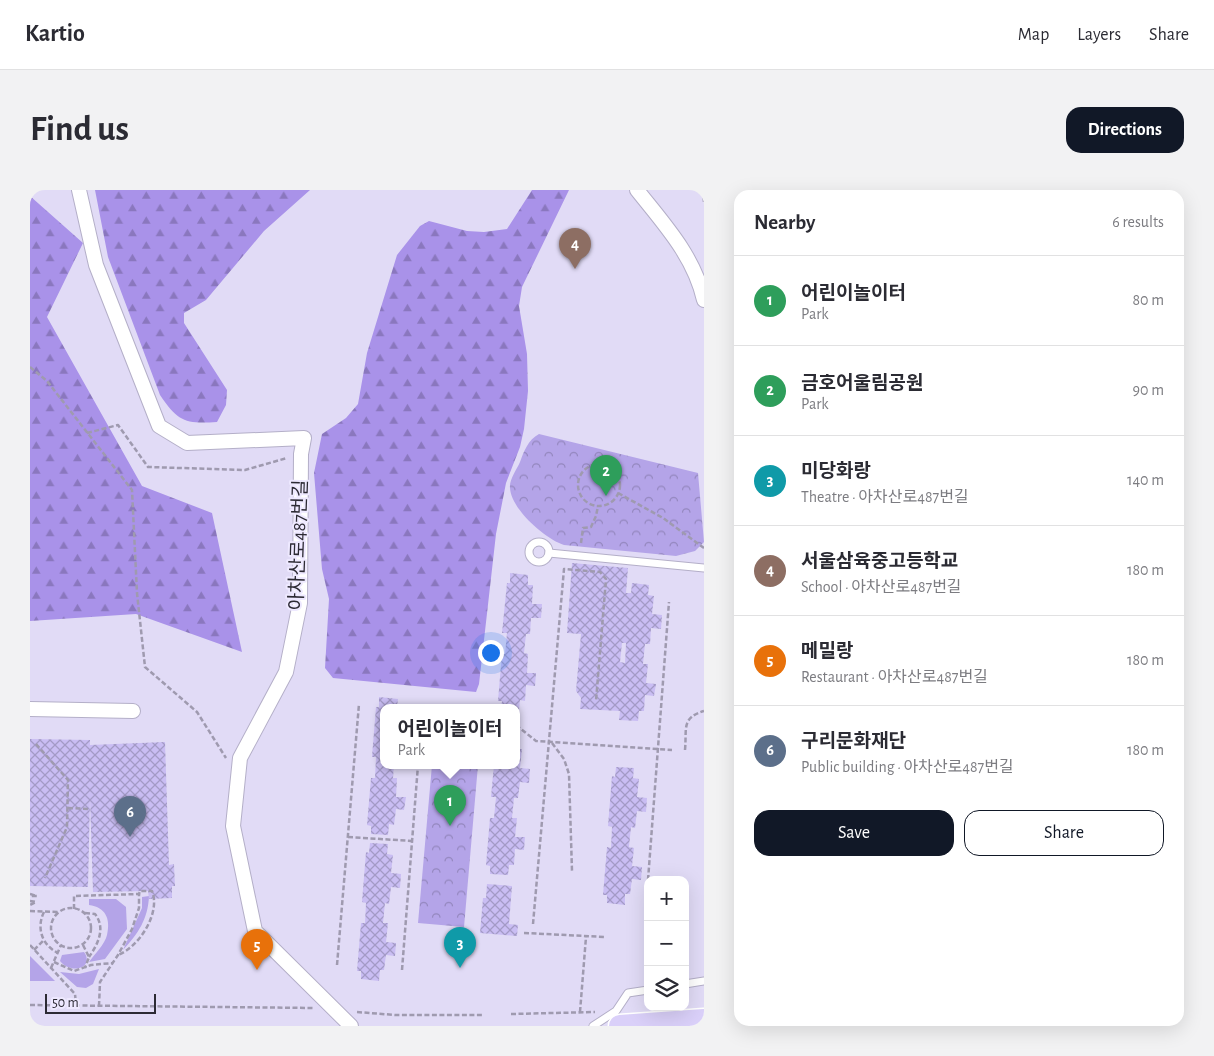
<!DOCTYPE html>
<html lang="en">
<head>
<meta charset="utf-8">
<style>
  :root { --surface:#fff; --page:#f2f2f3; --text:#2b2b33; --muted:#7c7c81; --line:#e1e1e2; --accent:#111827 }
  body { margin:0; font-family:"Alegreya Sans","Noto Sans KR",sans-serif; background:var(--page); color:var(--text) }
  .controls { position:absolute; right:15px; bottom:15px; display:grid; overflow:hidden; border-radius:10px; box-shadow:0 5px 20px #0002 }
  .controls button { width:45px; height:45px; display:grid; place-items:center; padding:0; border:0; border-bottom:1px solid var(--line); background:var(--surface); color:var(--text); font:25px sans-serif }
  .scale { position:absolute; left:15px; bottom:12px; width:111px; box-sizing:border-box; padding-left:5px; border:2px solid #2c2a34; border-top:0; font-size:14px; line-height:18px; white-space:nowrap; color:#2c2a34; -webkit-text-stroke:4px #eee9ff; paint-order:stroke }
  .you { position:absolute; left:460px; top:462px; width:18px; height:18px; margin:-12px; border:4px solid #fff; border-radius:50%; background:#1a73e8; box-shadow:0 0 0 8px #1a73e833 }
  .badge { display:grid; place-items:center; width:32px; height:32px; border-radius:50%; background:var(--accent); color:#fff; font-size:16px; font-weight:700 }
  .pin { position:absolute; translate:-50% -41px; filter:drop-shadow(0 1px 2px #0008) }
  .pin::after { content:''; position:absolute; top:26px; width:18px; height:15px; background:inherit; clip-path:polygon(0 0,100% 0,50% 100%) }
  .popup { position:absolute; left:350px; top:514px; width:140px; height:65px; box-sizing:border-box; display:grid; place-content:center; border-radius:10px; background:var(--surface); filter:drop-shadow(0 1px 4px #0005); font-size:16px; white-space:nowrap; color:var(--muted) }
  .popup b { font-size:19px; color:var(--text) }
  .popup::after { content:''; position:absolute; left:50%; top:100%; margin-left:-10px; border:10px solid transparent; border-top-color:var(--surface) }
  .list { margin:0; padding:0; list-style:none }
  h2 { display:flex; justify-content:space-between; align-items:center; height:65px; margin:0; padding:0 20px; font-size:21px }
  h2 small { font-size:16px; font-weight:400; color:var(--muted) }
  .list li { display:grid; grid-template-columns:32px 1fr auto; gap:15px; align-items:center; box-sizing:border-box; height:90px; padding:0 20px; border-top:1px solid var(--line) }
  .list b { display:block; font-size:19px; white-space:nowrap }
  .list p { margin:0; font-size:16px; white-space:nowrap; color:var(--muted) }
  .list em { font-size:16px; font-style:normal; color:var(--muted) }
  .actions { display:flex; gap:10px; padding:15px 20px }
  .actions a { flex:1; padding:11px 0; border:1px solid var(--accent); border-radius:15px; text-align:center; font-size:18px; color:var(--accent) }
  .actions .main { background:var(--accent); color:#fff }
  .icon { flex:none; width:28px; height:28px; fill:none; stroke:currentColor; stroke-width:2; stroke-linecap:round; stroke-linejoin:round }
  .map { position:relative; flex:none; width:674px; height:836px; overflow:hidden; border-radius:15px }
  header { display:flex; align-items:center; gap:30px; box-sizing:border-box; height:70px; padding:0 25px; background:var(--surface); border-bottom:1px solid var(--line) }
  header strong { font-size:24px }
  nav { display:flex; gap:28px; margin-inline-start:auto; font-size:18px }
  .intro { display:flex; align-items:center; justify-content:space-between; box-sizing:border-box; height:120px; padding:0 30px }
  h1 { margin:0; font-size:35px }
  .button { padding:12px 22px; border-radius:15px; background:var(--accent); color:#fff; font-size:18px; font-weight:700 }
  main { display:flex; gap:30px; padding:0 30px }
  aside { flex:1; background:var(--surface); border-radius:15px; box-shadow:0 5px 20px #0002 }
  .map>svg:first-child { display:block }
  .grass { fill:#b4a4e8 }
  .forest { fill:url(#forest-firs) }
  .park { fill:url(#park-crowns) }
  .building { fill:url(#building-cross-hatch); fill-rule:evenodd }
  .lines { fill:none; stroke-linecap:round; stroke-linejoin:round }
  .lane-casing { stroke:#b4afc8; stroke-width:9 }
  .street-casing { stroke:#b4afc8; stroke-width:16 }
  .primary-casing { stroke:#fff; stroke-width:25 }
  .path { stroke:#9f9aaf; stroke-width:2.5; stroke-dasharray:5 2.5; stroke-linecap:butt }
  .lane { stroke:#fff; stroke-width:7 }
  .street { stroke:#fff; stroke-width:14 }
  .primary { stroke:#dad0f9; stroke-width:22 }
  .labels { text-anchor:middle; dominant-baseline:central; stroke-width:4; stroke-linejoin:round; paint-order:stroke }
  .street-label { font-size:19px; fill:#2c2a34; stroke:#eee9ff }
</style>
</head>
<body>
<header>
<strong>Kartio</strong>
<nav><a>Map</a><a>Layers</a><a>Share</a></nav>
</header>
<div class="intro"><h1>Find us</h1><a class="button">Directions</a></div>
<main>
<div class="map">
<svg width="674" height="836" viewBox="0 0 674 836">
  <defs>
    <pattern id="forest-firs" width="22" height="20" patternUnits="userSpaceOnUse" patternTransform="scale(1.25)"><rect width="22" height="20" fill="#a992e9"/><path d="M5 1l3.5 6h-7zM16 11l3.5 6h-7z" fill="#8a77be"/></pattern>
    <pattern id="park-crowns" width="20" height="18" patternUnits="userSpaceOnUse" patternTransform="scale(1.25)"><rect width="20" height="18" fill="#b4a4e8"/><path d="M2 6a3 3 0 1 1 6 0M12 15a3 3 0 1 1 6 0" fill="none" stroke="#9386bd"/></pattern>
    <pattern id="building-cross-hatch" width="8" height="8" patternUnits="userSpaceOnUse" patternTransform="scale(1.25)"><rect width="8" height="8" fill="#c9bdf3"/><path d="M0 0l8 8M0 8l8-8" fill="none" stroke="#a39ac6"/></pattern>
  </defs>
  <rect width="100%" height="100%" fill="#e1dbf6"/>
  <g class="grass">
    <path d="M119,706C118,729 108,744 93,760L112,718V707Z"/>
    <path d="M59,709H86L96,717L97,739L75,769L59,772C64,765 75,754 77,745C81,728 75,717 59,715Z"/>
    <path d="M54,762C65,778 41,785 30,771L32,765Z"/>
    <path d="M0,766L25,791H0Z"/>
    <path d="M69,779L63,794L56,798L47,797L30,782L49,784Z"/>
  </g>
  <g class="forest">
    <path d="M65,0H280L234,41L176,110L154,123V133L197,200L196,215L187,232C156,234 148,232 130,205L78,67Z"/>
    <path d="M502,0H539L492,97L489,116L497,164L498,201L494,239L490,257L476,293L466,344L449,494L446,502L303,488L295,478L299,409L292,379L284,283L292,244L316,228L328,214L337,163L367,65L390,36L399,31L437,41L454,42L477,39Z"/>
    <path d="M0,6L53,53L17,127L112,296L182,323L212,462L106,424L0,431Z"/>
  </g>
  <g class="park">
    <path d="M509,244L668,283L674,352L665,361L646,366L534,355C515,349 481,319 480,298C479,290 487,279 490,272C494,261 498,250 509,244Z"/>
    <path d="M402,575H448L434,737L388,733Z"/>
  </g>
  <g class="building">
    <path d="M542,373L598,378L596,403H601L602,393L619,395L618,405L624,406L622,424L632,425L631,439L621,438L620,454H615L613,474H618L616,493L626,494L624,506L615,505L614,521H609L608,531L589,530L590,521L550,519L551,508L546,501L551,444L537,443ZM592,453H596L595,473L590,472Z"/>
    <path d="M480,383L498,385V395H503L502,414H512L511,428H501L500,444H496L494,463L498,464L497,483H506L505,496L496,495L495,511L490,510L489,521H486V517H471L472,511H468L472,463L475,464L477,443H472L477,393H480Z"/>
    <path d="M349,507L368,509L367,517H354V575H364L363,588H367L366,607H376L374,620L366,619L364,635L359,634L358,645L341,644V636L337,635L341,588H345L346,567H342L346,517H349Z"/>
    <path d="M0,549L60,550V555L135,552L139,675L144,674L145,696H142V708L119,709L118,701L63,702L60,609L58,697L0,696Z"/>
    <path d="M486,559H492L490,578L500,579L499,593L490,592L488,608H484L482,628H487L485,647H495L494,660L485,659L484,675H479L478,685L460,684V676L456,675L460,628H464L466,607H461L464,575H486Z"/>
    <path d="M586,577L604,578L603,588L609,589L607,607L617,608L616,622L607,621L605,638L601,637L599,657L604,658L602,676L612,677L611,690L602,689L600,704H595V715L577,713V705H573L577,657L581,658L582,637L578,636L582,586L585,587Z"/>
    <path d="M340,653L358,654L357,664L363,665L361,683L371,684L370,698L361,697L359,714L355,713L353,733H358L356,752L366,753L365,766L356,765L354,780H350L349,791L331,789V781H327L331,733H335L336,713L332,712L336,662L339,663Z"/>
    <path d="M457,694L482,696L479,734L488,735L487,746L450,743L453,708H456Z"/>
  </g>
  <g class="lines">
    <defs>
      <g id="lane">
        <circle cx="509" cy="362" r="10"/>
        <path d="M519,363L674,378"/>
        <path d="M655,794L674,791"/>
        <path d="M563,836L586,821L598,803L618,800"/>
      </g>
      <g id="street">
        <path d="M49,0L66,75L129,236L157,253L274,248L271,264L270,413L256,482L210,568L203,636L225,741L321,836"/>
        <path d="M607,0C634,34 664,66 674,110"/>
        <path d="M0,519L103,521"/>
      </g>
      <path id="primary" d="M590,836L674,830"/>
    </defs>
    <use href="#lane" class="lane-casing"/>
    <use href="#street" class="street-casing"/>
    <use href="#primary" class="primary-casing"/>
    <g class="path">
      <path d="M673,0L674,12"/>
      <path d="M0,177L17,191L102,300L107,403L115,477L167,522L196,568"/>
      <path d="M57,243L88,235L118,277L215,280L257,268"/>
      <circle cx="569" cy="295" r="21"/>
      <path d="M588,303L633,328L674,358"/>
      <path d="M551,353L553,338L561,337L566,326L568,316"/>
      <path d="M486,535L506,551L642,560"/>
      <path d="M522,553L534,569L539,584L542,681"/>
      <path d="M6,554L38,590L37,637L15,688"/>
      <path d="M655,560C657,538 651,528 674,521"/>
      <path d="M38,618L60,619"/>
      <path d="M318,647L382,651"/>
      <path d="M618,690L639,412"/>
      <path d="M0,704L7,706H0"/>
      <path d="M0,711L6,712L0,715"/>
      <circle cx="41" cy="738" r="20"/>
      <path d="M44,719V706L109,704L110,701H122C131,723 109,757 88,765"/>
      <path d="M0,721L29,722"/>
      <path d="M14,722C6,738 12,755 28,763"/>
      <path d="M55,723L65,724C76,738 68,754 59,767"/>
      <path d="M503,734L534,379L570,382L576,389L566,511"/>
      <path d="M494,743L575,747"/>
      <path d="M0,755L45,804L46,815"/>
      <path d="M53,755L59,767L55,778"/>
      <path d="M4,760L14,750"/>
      <path d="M24,772L44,781L61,775L83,773"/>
      <path d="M307,775L329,514"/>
      <path d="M21,778L31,755"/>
      <path d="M372,780L388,575"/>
      <path d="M0,815L284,818"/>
      <path d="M69,816L70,792L88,765L102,739L109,718V704"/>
      <path d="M327,822L365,825H453"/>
      <path d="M550,822L556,747"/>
      <path d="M481,824L565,822"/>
    </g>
    <use href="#lane" class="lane"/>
    <use href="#street" class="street"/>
    <use href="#primary" class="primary"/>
  </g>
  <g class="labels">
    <g class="street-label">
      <text transform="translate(269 355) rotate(-88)">아차산로487번길</text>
    </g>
  </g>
</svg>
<div class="controls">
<button>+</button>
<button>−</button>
<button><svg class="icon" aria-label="layers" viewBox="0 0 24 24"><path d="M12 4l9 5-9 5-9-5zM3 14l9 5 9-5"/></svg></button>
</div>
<div class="scale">50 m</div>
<div class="you"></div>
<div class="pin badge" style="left:420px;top:636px;background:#2e9e5b">1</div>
<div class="popup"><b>어린이놀이터</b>Park</div>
<div class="pin badge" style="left:576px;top:306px;background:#2e9e5b">2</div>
<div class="pin badge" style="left:430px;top:778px;background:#0f9aa8">3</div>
<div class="pin badge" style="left:545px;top:79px;background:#8d6e63">4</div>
<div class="pin badge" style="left:227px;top:780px;background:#e8710a">5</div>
<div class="pin badge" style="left:100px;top:647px;background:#5c6f8a">6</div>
</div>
<aside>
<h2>Nearby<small>6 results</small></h2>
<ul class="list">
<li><span class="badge" style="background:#2e9e5b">1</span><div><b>어린이놀이터</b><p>Park</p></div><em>80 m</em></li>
<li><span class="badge" style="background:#2e9e5b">2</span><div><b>금호어울림공원</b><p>Park</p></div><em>90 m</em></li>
<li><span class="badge" style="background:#0f9aa8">3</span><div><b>미당화랑</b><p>Theatre · 아차산로487번길</p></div><em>140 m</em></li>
<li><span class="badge" style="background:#8d6e63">4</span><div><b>서울삼육중고등학교</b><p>School · 아차산로487번길</p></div><em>180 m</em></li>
<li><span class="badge" style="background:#e8710a">5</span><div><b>메밀랑</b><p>Restaurant · 아차산로487번길</p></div><em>180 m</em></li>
<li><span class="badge" style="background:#5c6f8a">6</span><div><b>구리문화재단</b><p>Public building · 아차산로487번길</p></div><em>180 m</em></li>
</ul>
<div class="actions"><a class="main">Save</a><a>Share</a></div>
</aside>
</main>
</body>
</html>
